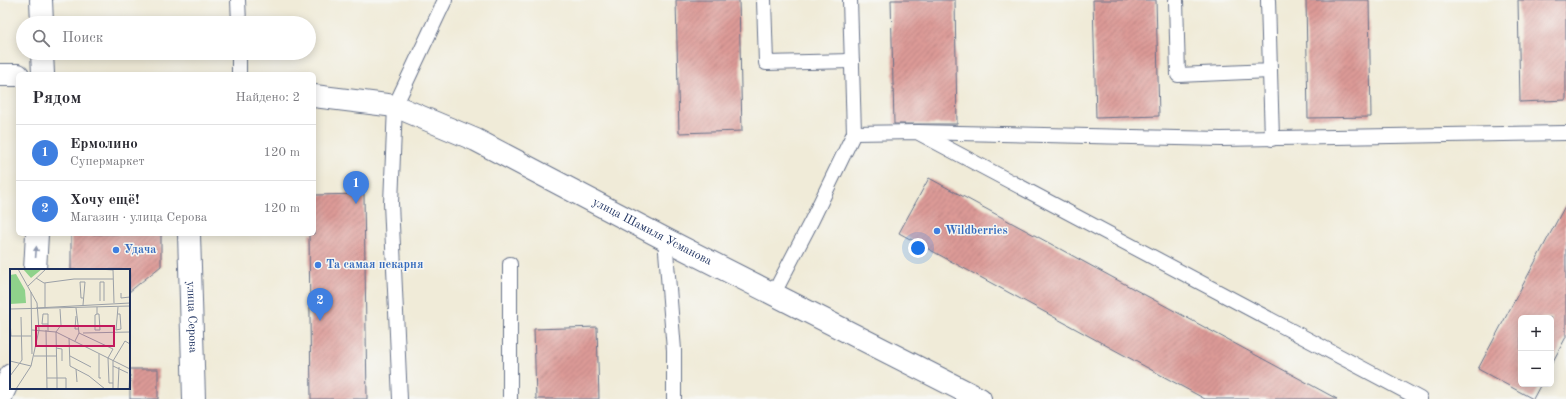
<!DOCTYPE html>
<html lang="ru">
<head>
<meta charset="utf-8">
<style>
  :root { --surface:#fff; --page:#f7f7f7; --text:#2b2b33; --muted:#7c7c81; --line:#e1e1e2; --accent:#c8321e }
  body { margin:0; font-family:"Old Standard TT",serif; background:var(--page); color:var(--text) }
  .controls { position:absolute; right:12px; bottom:12px; display:grid; overflow:hidden; border-radius:6px; box-shadow:0 2px 10px #0003 }
  .controls button { width:36px; height:36px; display:grid; place-items:center; padding:0; border:0; border-bottom:1px solid var(--line); background:var(--surface); color:var(--text); font:20px sans-serif }
  .you { position:absolute; left:918px; top:248px; width:14px; height:14px; margin:-10px; border:3px solid #fff; border-radius:50%; background:#1a73e8; box-shadow:0 0 0 6px #1a73e833 }
  .badge { display:grid; place-items:center; width:26px; height:26px; border-radius:50%; background:var(--accent); color:#fff; font-size:13px; font-weight:700 }
  .pin { position:absolute; translate:-50% -33px; filter:drop-shadow(0 1px 2px #0008) }
  .pin::after { content:''; position:absolute; top:21px; width:14px; height:12px; background:inherit; clip-path:polygon(0 0,100% 0,50% 100%) }
  .list { margin:0; padding:0; list-style:none }
  h2 { display:flex; justify-content:space-between; align-items:center; height:52px; margin:0; padding:0 16px; font-size:17px }
  h2 small { font-size:13px; font-weight:400; color:var(--muted) }
  .list li { display:grid; grid-template-columns:26px 1fr auto; gap:12px; align-items:center; box-sizing:border-box; height:56px; padding:0 16px; border-top:1px solid var(--line) }
  .list b { display:block; font-size:15px; white-space:nowrap }
  .list p { margin:0; font-size:13px; white-space:nowrap; color:var(--muted) }
  .list em { font-size:13px; font-style:normal; color:var(--muted) }
  .icon { flex:none; width:22px; height:22px; fill:none; stroke:currentColor; stroke-width:2; stroke-linecap:round; stroke-linejoin:round }
  .map { position:relative; flex:none; width:1566px; height:399px; overflow:hidden }
  .search { position:absolute; background:var(--surface); box-shadow:0 2px 10px #0003; left:16px; top:16px; width:300px; height:44px; display:flex; align-items:center; gap:10px; box-sizing:border-box; padding:0 14px; border-radius:22px; color:var(--muted); font-size:15px }
  .panel { position:absolute; background:var(--surface); box-shadow:0 2px 10px #0003; left:16px; top:72px; width:300px; height:164px; border-radius:6px }
  .map>svg:first-child { display:block }
  .building { fill:url(#building-hatch) }
  .lines { fill:none; stroke-linecap:round; stroke-linejoin:round }
  .service-casing { stroke:#667189; stroke-width:16 }
  .minor-casing { stroke:#667189; stroke-width:24 }
  .secondary-casing { stroke:#667189; stroke-width:24 }
  .service { stroke:#fff; stroke-width:14 }
  .minor { stroke:#fff; stroke-width:22 }
  .secondary { stroke:#fff; stroke-width:22 }
  .oneway { fill:#8d97ae }
  .shop-dot { fill:#3f7fe0; stroke:#f6f6f2; stroke-width:1.5 }
  .labels { text-anchor:middle; dominant-baseline:central; stroke-width:3; stroke-linejoin:round; paint-order:stroke }
  .shop-label { font-size:12px; font-weight:bold; fill:#366cbe; stroke:#f6f6f2; text-anchor:start }
  .street-label { font-size:12px; fill:#1b2f5e; stroke:#f6f6f2 }
  .inset-road { fill:none; stroke:#9ba0a7; stroke-width:1 }
  .view { fill:#c2185b; fill-opacity:0.15; stroke:#c2185b; stroke-width:2 }
  .inset-edge { fill:none; stroke:#1b2f5e; stroke-width:2 }
</style>
</head>
<body>
<div class="map">
<svg width="1566" height="399" viewBox="0 0 1566 399">
  <defs>
    <pattern id="building-hatch" width="6" height="6" patternUnits="userSpaceOnUse"><rect width="6" height="6" fill="#dc9a96"/><path d="M-1 1l2-2M0 6l6-6M5 7l2-2" fill="none" stroke="#b27e7e"/></pattern>
  </defs>
  <rect width="100%" height="100%" fill="#f6f6f2"/>
  <filter id="ink" filterUnits="userSpaceOnUse"><feTurbulence type="fractalNoise" baseFrequency=".025" numOctaves="2"/><feDisplacementMap in="SourceGraphic" scale="8" xChannelSelector="R" yChannelSelector="G"/><feConvolveMatrix kernelMatrix="1 2 1 2 8 2 1 2 1" color-interpolation-filters="sRGB"/></filter>
  <filter id="wash" filterUnits="userSpaceOnUse"><feTurbulence type="fractalNoise" baseFrequency=".012" numOctaves="4" result="noise"/><feDisplacementMap in="SourceGraphic" scale="16" xChannelSelector="R" yChannelSelector="G"/><feGaussianBlur stdDeviation="0.9" result="paint"/><feColorMatrix in="noise" values="0 0 0 0 0 0 0 0 0 0 0 0 0 0 0 0 0 1.4 0 .05"/><feComposite in="paint" operator="in"/></filter>
  <g filter="url(#wash)">
    <rect width="100%" height="100%" fill="#f0ebd8"/>
    <g id="blocks">
      <g class="building">
        <path d="M676,0H739L742,131L679,133Z"/>
        <path d="M891,0H955L957,124H894Z"/>
        <path d="M1093,0H1156L1159,116L1096,118Z"/>
        <path d="M1306,0H1369L1371,117L1308,118Z"/>
        <path d="M1518,0H1566V100L1520,102Z"/>
        <path d="M929,178L966,198L1337,399H1205L899,233Z"/>
        <path d="M364,194L367,399H311L309,234H314V195Z"/>
        <path d="M1566,204V337L1551,365V318H1521V384H1541L1533,399L1478,369Z"/>
        <path d="M71,234H161V266L129,292V270H71Z"/>
        <path d="M597,327L599,399H536L534,329Z"/>
        <rect x="130" y="369" width="28" height="30"/>
      </g>
    </g>
  </g>
  <g filter="url(#ink)">
    <use href="#blocks" fill-opacity="0" stroke="#667189" stroke-width="1"/>
    <g class="lines">
      <defs>
        <g id="service">
          <path d="M238,0L239,23"/>
          <path d="M764,0L766,63L852,61"/>
          <path d="M1176,0L1178,75L1270,71L1268,0"/>
          <path d="M239,53V74"/>
          <path d="M1270,71L1272,139"/>
          <path d="M917,132L1221,139L1566,133"/>
          <path d="M854,133L917,132L1420,399"/>
          <path d="M665,239L674,350V399"/>
          <path d="M774,293L812,220L854,133L850,0"/>
          <path d="M400,399L391,203L395,106L445,0"/>
          <path d="M510,399V264"/>
        </g>
        <g id="minor">
          <path d="M0,75H18"/>
          <path id="s1" d="M314,96L395,106L476,140L665,239L980,399"/>
          <path id="s2" d="M189,234L194,399"/>
        </g>
        <g id="secondary">
          <path d="M41,0L42,23"/>
          <path d="M42,53L43,74"/>
          <path d="M35,270L37,234"/>
          <path d="M0,399L11,375"/>
        </g>
      </defs>
      <use href="#service" class="service-casing"/>
      <use href="#minor" class="minor-casing"/>
      <use href="#secondary" class="secondary-casing"/>
      <use href="#service" class="service"/>
      <use href="#minor" class="minor"/>
      <use href="#secondary" class="secondary"/>
    </g>
    <defs><path id="oneway-solid" d="M-6-.8H1V-3.2L6.5 0L1 3.2V.8H-6Z"/></defs>
    <use class="oneway" href="#oneway-solid" transform="translate(36 252) rotate(-86)"/>
  </g>
  <g class="shop-dot">
    <circle cx="937" cy="231" r="4"/>
    <circle cx="116" cy="250" r="4"/>
    <circle cx="318" cy="265" r="4"/>
  </g>
  <g class="labels">
    <g class="shop-label">
      <text x="945" y="231">Wildberries</text>
      <text x="124" y="250">Удача</text>
      <text x="326" y="265">Та самая пекарня</text>
    </g>
    <g class="street-label">
      <text stroke="none"><textPath href="#s1" startOffset="368">улица Шамиля Усманова</textPath></text>
      <text stroke="none"><textPath href="#s2" startOffset="83">улица Серова</textPath></text>
    </g>
  </g>
  <g transform="translate(10 269)">
    <rect width="120" height="120" fill="#f0ebd8"/>
    <path d="M6,5L15,21L16,34L0,35V6Z" fill="#8fd28b"/>
    <path d="M13,0H32L21,9Z" fill="#8fd28b"/>
    <path class="inset-road" d="M89,0L103,1M103,0L104,34M26,9L34,14L64,10H103M35,14V38M18,17L36,0M21,23L22,85M111,24V29L120,28M73,29H71L70,13H75L73,36M90,32V13H94V32M108,38L106,61L111,60L110,45H108M26,39L120,34M0,40L120,37M87,45H89L90,61H85V46L87,45V38M66,47L65,60H69M0,51L1,67M38,55H32L33,45H38V62M22,61L46,63L120,100M36,61L37,120M69,64L103,80L98,89L99,114H103M73,64L120,63M0,67H21M59,69L60,97L79,107L95,120M65,72L69,64L66,39M46,79L52,80V92M89,85V109H91M24,87H46M60,87L81,98M0,92L21,97M103,97L118,104M66,100L67,113M0,107L12,91L11,48M37,109H47L46,63L51,56L50,40M6,120L21,97L29,61L27,34L8,0M47,120V109H56V120M103,120V92L115,72L120,75M108,120L109,98M119,120L120,101"/>
    <path class="view" d="M26,57H104V77H26Z"/>
    <rect width="120" height="120" class="inset-edge"/>
  </g>
</svg>
<div class="controls">
<button>+</button>
<button>−</button>
</div>
<div class="you"></div>
<div class="pin badge" style="left:356px;top:204px;background:#3f7fe0">1</div>
<div class="pin badge" style="left:320px;top:321px;background:#3f7fe0">2</div>
<div class="search"><svg class="icon" aria-label="search" viewBox="0 0 24 24"><circle cx="10" cy="10" r="6"/><path d="M15 15l6 6"/></svg>Поиск</div>
<section class="panel">
<h2>Рядом<small>Найдено: 2</small></h2>
<ul class="list">
<li><span class="badge" style="background:#3f7fe0">1</span><div><b>Ермолино</b><p>Супермаркет</p></div><em>120 m</em></li>
<li><span class="badge" style="background:#3f7fe0">2</span><div><b>Хочу ещё!</b><p>Магазин · улица Серова</p></div><em>120 m</em></li>
</ul>
</section>
</div>
</body>
</html>
